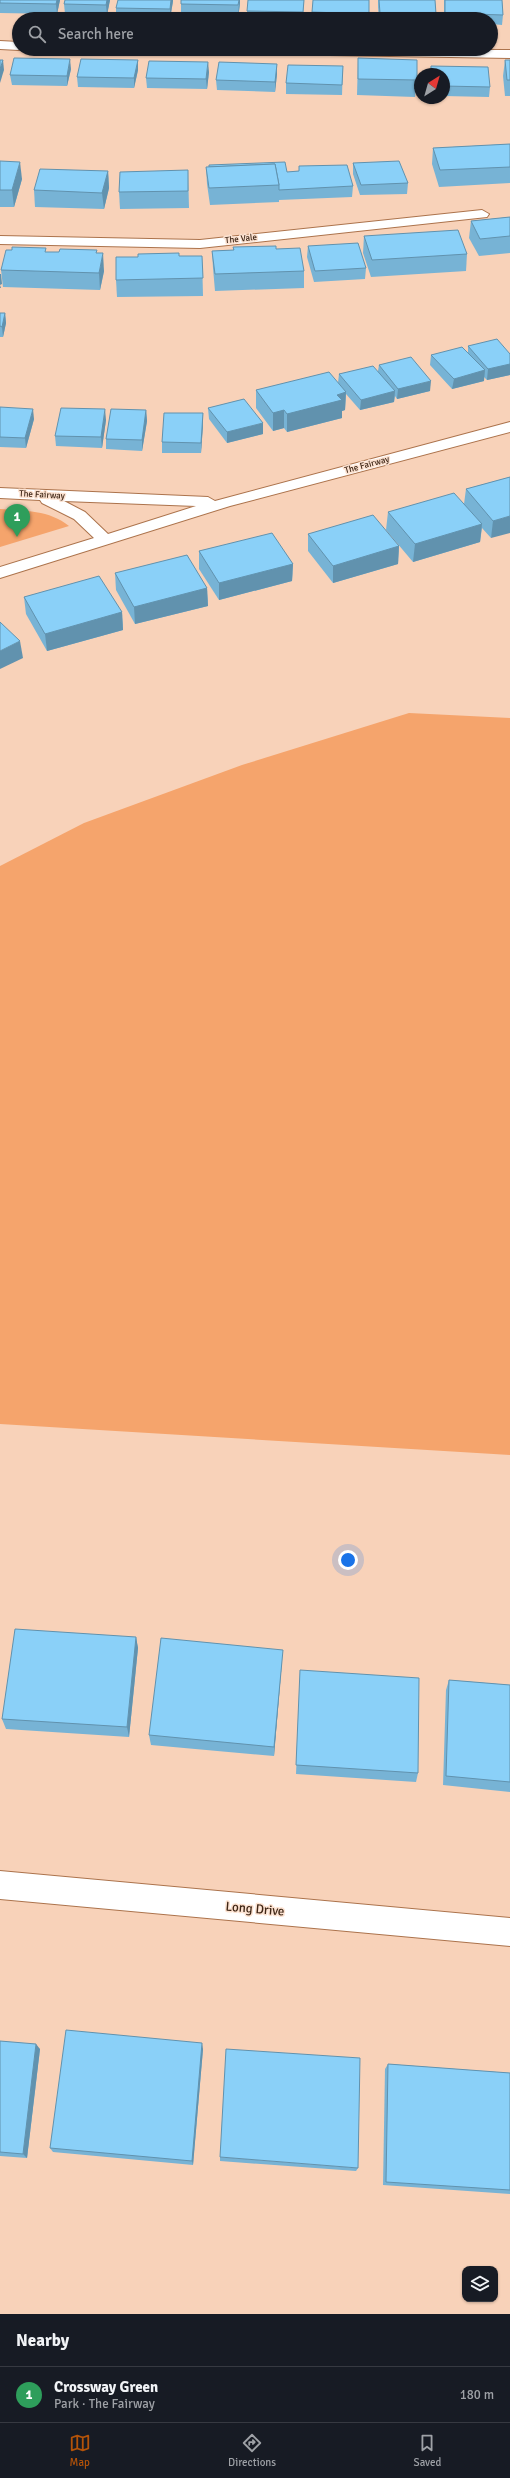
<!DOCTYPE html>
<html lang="en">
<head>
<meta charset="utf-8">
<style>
  :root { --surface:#171b24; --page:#20242c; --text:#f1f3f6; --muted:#9ea1a6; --line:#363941; --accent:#b45309 }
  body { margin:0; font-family:Signika,sans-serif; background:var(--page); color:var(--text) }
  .controls { position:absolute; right:12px; bottom:12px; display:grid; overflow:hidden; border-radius:8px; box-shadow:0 1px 3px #0004 }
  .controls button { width:36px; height:36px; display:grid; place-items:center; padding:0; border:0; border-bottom:1px solid var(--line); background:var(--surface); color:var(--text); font:20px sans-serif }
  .compass { position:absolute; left:414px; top:68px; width:36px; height:36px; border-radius:50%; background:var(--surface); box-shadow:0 1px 3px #0004; rotate:37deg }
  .you { position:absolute; left:348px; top:1560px; width:14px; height:14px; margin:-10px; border:3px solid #fff; border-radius:50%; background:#1a73e8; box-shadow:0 0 0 6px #1a73e833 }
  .badge { display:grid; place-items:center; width:26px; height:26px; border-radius:50%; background:var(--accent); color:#fff; font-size:13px; font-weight:700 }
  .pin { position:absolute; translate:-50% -33px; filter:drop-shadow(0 1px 2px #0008) }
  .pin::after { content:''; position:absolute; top:21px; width:14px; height:12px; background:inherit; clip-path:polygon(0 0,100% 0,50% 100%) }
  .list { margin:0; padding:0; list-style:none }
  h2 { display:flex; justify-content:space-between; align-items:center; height:52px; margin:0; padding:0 16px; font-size:17px }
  h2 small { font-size:13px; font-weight:400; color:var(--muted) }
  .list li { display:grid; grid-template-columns:26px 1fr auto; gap:12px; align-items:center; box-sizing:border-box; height:56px; padding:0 16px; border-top:1px solid var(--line) }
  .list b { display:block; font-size:15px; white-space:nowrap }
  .list p { margin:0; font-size:13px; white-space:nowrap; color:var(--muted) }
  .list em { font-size:13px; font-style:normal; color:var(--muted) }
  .icon { flex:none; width:22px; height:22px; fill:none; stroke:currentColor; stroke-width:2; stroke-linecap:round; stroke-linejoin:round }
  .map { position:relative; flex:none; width:510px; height:2314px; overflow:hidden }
  .search { position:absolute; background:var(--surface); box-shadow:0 1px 3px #0004; left:12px; right:12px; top:12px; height:44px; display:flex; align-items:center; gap:10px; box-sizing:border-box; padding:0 14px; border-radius:22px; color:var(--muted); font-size:15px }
  .sheet { height:108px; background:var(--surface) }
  nav { display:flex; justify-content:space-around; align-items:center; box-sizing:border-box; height:56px; border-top:1px solid var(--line); background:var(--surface); font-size:11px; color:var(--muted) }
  nav a { display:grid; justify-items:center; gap:2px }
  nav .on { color:var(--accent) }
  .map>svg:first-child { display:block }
  .green { fill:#f5a46c }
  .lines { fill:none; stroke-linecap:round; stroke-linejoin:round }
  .minor-casing { stroke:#ac734c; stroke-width:2 }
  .minor { fill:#fff; fill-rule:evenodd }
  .wall { fill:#77b3d5 }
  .shaded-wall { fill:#6192ae }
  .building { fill:#8ad0f8; stroke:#6192ae }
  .labels { text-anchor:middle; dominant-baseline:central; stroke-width:3; stroke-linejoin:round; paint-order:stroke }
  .far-street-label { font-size:9px; fill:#3e2616; stroke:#fce2d1 }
  .near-street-label { font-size:13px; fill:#3e2616; stroke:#fce2d1 }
</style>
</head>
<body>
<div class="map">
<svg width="510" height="2314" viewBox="0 0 510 2314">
  <rect width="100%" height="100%" fill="#f8d2b9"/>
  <g class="green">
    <path d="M0,509C24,511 50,510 69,526L0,547Z"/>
    <path d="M409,713L510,718V1455L0,1424V866L84,823L242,765Z"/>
  </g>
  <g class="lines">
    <defs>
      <g id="minor">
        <path d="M0,41L19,42V49H22L19,50L0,49Z"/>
        <path d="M205,49L510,50V58L211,53Z"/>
        <path d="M482,210L489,214L487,217L200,248L0,244V236L200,240Z"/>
        <path d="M510,422V432L230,506L0,578V567L94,538L74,519L42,503L40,500L0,498V488L208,497L215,501ZM64,501L196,506L108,534L85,512Z"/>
        <path d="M0,1871L510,1918V1946L0,1899Z"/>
      </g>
    </defs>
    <use href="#minor" class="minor-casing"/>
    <use href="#minor" class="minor"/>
  </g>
  <g class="wall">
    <path d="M0,0H60L57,14L0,13Z"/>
    <path d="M65,0H110L107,15L65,14L64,4Z"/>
    <path d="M304,0L303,19H247V11Z"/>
    <path d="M369,0V19H312V12Z"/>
    <path d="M378,0H435L436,14V19H379L378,7Z"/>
    <path d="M444,0H502L503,15L502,25L491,24V19H444Z"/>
    <path d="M173,1L170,19L116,18V8Z"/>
    <path d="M240,3L238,19H181V4Z"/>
    <path d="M358,58L417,80L415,97L357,95Z"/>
    <path d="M138,60V70L134,88L78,87L77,77Z"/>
    <path d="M505,60H510V96H505L503,76Z"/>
    <path d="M277,64V74L275,92L217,90L216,80Z"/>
    <path d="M343,66L342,95L286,94V83Z"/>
    <path d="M431,66L490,87L489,97L444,96V74H430Z"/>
    <path d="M71,69L67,86L12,85L10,75Z"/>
    <path d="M209,72L207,89L147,88L146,78Z"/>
    <path d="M510,144V183L439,187L432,164L433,148Z"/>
    <path d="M0,161L22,179L14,207H0Z"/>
    <path d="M353,163L408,183L407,194L360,195L353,174Z"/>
    <path d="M209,165L287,172L299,171V166L353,186L352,197L279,200V202L210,205L207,184L206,167H209Z"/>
    <path d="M188,170L189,208L120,209L119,192Z"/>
    <path d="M108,171L109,188L104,209L35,207L34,190Z"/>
    <path d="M510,217V253L479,256L469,238L471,221Z"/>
    <path d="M364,236L467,254L466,271L371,277L363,253Z"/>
    <path d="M308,246L366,268L365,279L314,282L307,257Z"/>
    <path d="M233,247L276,249L304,271V288L215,291L213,268L212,251L233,250Z"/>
    <path d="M46,252L104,271L100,290L3,287L1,270Z"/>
    <path d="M202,256L203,296L117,297L116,280Z"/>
    <path d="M0,313H5L6,323L3,337H0Z"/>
    <path d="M468,346L510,354V375L487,380L484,377V381L452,389L430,365L431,355L468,353Z"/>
    <path d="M379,365L430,391L397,399L395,396L394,402L360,410L346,394L345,410L342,411V418L287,432L284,428L273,431L256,408V390L338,383L339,374L378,371Z"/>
    <path d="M0,407L34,419L26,448L0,447Z"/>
    <path d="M208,408L263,434L227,443L209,419Z"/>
    <path d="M146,410L147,421L142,451L106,449V439Z"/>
    <path d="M203,413V424L201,453H162V442Z"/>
    <path d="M106,420L102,448L56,446L55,436Z"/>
    <path d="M510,477L491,538L482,528L480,542L413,562L386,530L388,512L464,504L466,489Z"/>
    <path d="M308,534L399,546L398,564L333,583L308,551Z"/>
    <path d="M199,551L293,564L292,581L219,600L199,569Z"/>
    <path d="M115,573L207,588L208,606L135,624L116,590Z"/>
    <path d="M24,597L122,612L123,630L47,651L26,614Z"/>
    <path d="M136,1637L138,1648L129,1737L6,1729L2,1719Z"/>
    <path d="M282,1661L274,1756L151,1745L149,1735Z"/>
    <path d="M449,1680L510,1685V1792L443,1785L446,1690Z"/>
    <path d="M300,1681L418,1773L416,1782L296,1774Z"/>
    <path d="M0,2041L40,2049L27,2158L0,2156Z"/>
    <path d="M203,2049L193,2165L53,2152L50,2148Z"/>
    <path d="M388,2064L510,2073V2194L383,2185L385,2069Z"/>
    <path d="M220,2157L358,2168L356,2171L220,2161Z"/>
  </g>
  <g class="shaded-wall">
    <path d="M57,0H60L57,14L56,4Z"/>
    <path d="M107,0H110L107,15L106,5Z"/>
    <path d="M171,0H173V1L170,19V9Z"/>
    <path d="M239,0H240V3L238,19Z"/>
    <path d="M70,59L71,69L67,86V76Z"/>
    <path d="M3,60L4,70L0,83V69Z"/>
    <path d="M138,60V70L134,88V78Z"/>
    <path d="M208,62L209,72L207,89L206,79Z"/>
    <path d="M277,64V74L275,92V82Z"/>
    <path d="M20,162L22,179L14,207L12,190Z"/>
    <path d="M108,171L109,188L104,209L102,193Z"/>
    <path d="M103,253L104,271L100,290L99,273Z"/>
    <path d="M0,274H1L2,284L0,285L1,288H0Z"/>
    <path d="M5,313L6,323L3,337L2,327Z"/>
    <path d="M510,364V375L487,380L488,369Z"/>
    <path d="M485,370L484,381L452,389L454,379Z"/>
    <path d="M431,381L430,391L397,399L398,389Z"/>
    <path d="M395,391L394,402L360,410L361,400Z"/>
    <path d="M346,392L345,410L342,411V418L287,432V414L337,395Z"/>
    <path d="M33,409L34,419L26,448L25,438Z"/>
    <path d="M105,409L106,420L102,448L101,437Z"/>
    <path d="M146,410L147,421L142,451V440Z"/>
    <path d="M284,410V428L273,431V413Z"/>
    <path d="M203,413V424L201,453V443Z"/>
    <path d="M263,423V434L227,443V432Z"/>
    <path d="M510,516V533L491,538L493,521Z"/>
    <path d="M482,524L480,542L413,562L415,544Z"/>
    <path d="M399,546L398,564L333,583V566Z"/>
    <path d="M293,564L292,581L219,600V583Z"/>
    <path d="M207,588L208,606L135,624L134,607Z"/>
    <path d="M122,612L123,630L47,651L45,634Z"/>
    <path d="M20,641L23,658L0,669V651Z"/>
    <path d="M136,1637L138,1648L129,1737L127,1727Z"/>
    <path d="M283,1650L282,1661L274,1756V1747Z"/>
    <path d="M202,2043L203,2049L193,2165L192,2161Z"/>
    <path d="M36,2044L40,2049L27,2158L23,2154Z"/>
  </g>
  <g class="building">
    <path d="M0,0H57L56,4L0,3Z"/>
    <path d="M65,0H107L106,5L64,4Z"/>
    <path d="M118,0H171L170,9L116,8Z"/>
    <path d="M181,0H239L238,5L181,4Z"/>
    <path d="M248,0H304L303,12L247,11Z"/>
    <path d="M313,0H369V14L312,12Z"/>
    <path d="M379,0H435L436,14L380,13Z"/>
    <path d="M445,0H502L503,15L445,13Z"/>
    <path d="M14,58L70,59L67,76L10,75Z"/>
    <path d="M358,58L417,60V80L358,79Z"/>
    <path d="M81,59L138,60L134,78L77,77Z"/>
    <path d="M0,60H3L0,69Z"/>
    <path d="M505,60H510V80H507Z"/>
    <path d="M149,61L208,62L206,79L146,78Z"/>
    <path d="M219,62L277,64L275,82L216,80Z"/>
    <path d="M288,65L343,66L342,85L286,83Z"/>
    <path d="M431,66L488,67L490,87L444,86V74H431Z"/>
    <path d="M510,144V167L440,170L433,148Z"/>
    <path d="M0,161L20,162L12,190H0Z"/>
    <path d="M399,161L408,183L361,185L353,163Z"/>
    <path d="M285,162L287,172L299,171V166L347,165L353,186L279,190V185L275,164L209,167V165Z"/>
    <path d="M275,164L279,185L209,188L206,167Z"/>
    <path d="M40,169L108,171L102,193L34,190Z"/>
    <path d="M188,170V191L119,192L120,172Z"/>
    <path d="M510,217V236L480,239L471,221Z"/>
    <path d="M458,230L467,254L372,260L364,236Z"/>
    <path d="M358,243L366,268L315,271L308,246Z"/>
    <path d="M276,246V249L300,248L304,271L215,274L212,251L234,250L233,247Z"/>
    <path d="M12,247L46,248L45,252H59L60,249L97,250L96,253H103L99,273L1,270L6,250H12Z"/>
    <path d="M179,253V256H202L203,278L116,280V257H138V254Z"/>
    <path d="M0,313H5L2,327L0,326Z"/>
    <path d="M497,339L510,354V364L488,369L468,346Z"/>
    <path d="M462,347L485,370L454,379L431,355Z"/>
    <path d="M411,357L431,381L398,389L379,365Z"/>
    <path d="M373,366L395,391L361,400L339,374Z"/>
    <path d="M329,372L346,392L337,395L342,400L287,414L284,410L273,413L256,390Z"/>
    <path d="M244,399L263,423L227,432L208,408Z"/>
    <path d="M0,407L33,409L25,438L0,437Z"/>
    <path d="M61,408L105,409L101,437L55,436Z"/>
    <path d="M111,409L146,410L142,440L106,439Z"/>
    <path d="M164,413H203L201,443L162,442Z"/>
    <path d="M510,477V516L493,521L466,489Z"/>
    <path d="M454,493L482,524L415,544L388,512Z"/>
    <path d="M373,515L399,546L333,566L308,534Z"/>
    <path d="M272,533L293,564L219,583L199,551Z"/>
    <path d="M187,555L207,588L134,607L115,573Z"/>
    <path d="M99,576L122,612L45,634L24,597Z"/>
    <path d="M0,622L20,641L0,651Z"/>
    <path d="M15,1629L136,1637L127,1727L2,1719Z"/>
    <path d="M161,1638L283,1650L274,1747L149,1735Z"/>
    <path d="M300,1670L419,1678L418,1773L296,1765Z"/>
    <path d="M449,1680L510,1685V1782L446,1776Z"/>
    <path d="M66,2030L202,2043L192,2161L50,2148Z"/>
    <path d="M0,2041L36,2044L23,2154L0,2152Z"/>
    <path d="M226,2049L360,2058L358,2168L220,2157Z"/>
    <path d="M388,2064L510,2073V2190L386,2182Z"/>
  </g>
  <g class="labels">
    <g class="far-street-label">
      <text transform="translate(241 239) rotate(-6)">The Vale</text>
      <text transform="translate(367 465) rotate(-15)">The Fairway</text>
      <text transform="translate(42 495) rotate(3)">The Fairway</text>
    </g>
    <g class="near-street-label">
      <text transform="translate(255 1909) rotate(5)">Long Drive</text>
    </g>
  </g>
</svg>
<div class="controls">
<button><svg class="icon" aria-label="layers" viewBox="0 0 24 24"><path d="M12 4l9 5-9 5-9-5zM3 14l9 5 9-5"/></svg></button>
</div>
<svg class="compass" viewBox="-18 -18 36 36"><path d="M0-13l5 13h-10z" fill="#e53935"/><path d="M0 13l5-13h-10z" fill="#9ea1a6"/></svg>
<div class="you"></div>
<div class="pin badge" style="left:17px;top:537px;background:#2e9e5b">1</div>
<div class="search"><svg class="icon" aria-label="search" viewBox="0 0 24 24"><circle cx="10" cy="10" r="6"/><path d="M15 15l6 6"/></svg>Search here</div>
</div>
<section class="sheet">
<h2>Nearby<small></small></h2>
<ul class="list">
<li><span class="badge" style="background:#2e9e5b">1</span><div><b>Crossway Green</b><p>Park · The Fairway</p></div><em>180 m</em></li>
</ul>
</section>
<nav>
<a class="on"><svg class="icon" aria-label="map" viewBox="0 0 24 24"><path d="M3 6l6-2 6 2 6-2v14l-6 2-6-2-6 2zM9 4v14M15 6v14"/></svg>Map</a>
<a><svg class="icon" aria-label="directions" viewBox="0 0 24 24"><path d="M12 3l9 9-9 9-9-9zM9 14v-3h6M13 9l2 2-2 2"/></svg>Directions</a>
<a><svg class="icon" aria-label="saved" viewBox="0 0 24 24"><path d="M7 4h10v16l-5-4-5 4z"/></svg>Saved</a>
</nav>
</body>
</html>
